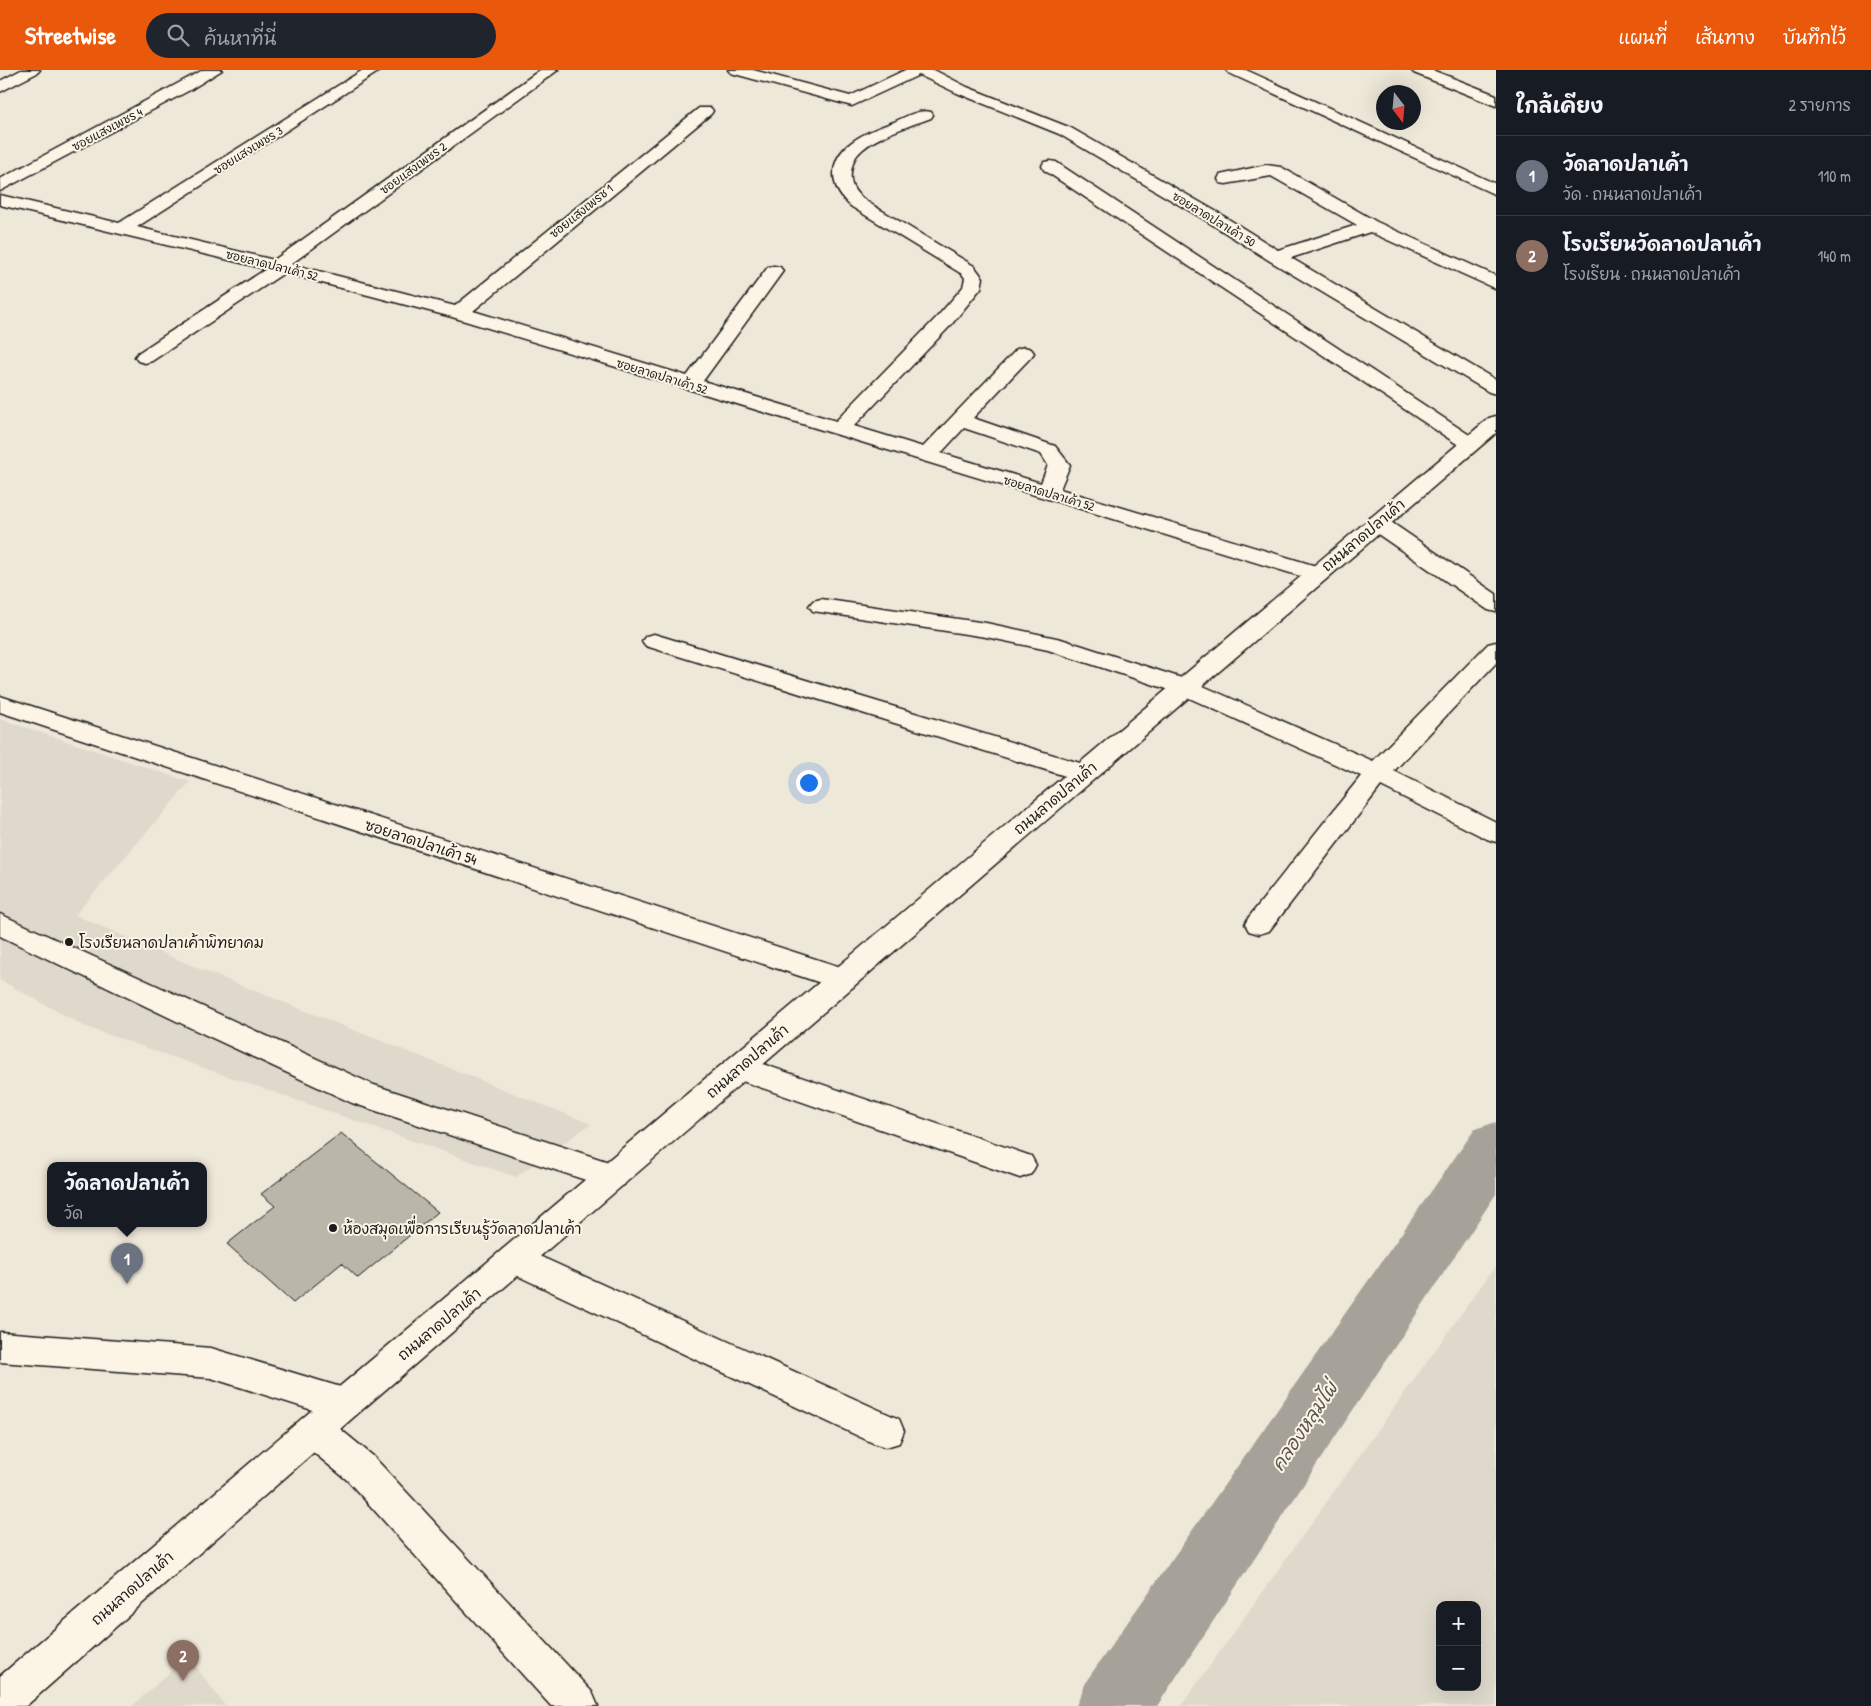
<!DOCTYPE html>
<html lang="th">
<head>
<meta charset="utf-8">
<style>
  :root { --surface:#171b24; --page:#20242c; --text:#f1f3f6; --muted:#9ea1a6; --line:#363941; --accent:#ea580c }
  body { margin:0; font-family:"Patrick Hand","Playpen Sans Thai",sans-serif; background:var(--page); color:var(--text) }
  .controls { position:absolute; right:15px; bottom:15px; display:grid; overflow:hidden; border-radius:10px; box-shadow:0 5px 20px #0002 }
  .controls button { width:45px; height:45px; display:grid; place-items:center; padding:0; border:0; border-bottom:1px solid var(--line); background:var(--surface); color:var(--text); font:25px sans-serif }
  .compass { position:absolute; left:1376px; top:15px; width:45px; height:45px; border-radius:50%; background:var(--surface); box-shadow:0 5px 20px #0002; rotate:164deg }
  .you { position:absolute; left:808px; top:712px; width:18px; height:18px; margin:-12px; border:4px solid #fff; border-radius:50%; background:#1a73e8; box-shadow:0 0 0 8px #1a73e833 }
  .badge { display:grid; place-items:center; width:32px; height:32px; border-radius:50%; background:var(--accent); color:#fff; font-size:16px; font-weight:700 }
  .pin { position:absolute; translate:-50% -41px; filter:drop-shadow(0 1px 2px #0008) }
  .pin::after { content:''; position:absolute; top:26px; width:18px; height:15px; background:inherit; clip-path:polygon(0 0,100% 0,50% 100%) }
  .popup { position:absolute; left:47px; top:1092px; width:160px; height:65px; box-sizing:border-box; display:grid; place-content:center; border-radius:10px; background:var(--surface); filter:drop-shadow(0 1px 4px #0005); font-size:16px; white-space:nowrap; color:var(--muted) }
  .popup b { font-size:19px; color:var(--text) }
  .popup::after { content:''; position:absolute; left:50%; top:100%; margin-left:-10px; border:10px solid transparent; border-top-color:var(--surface) }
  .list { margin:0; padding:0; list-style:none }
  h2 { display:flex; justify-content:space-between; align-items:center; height:65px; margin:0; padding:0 20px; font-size:21px }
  h2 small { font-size:16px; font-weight:400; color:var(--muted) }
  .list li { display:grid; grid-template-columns:32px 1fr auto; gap:15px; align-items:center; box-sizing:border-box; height:80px; padding:0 20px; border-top:1px solid var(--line) }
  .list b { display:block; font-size:19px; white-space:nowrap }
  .list p { margin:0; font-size:16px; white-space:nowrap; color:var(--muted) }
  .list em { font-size:16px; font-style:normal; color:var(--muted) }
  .icon { flex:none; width:28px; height:28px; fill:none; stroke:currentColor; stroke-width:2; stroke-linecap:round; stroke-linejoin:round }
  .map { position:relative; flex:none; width:1496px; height:1636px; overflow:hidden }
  header { display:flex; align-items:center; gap:30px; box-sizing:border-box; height:70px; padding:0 25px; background:var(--accent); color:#fff }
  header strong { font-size:24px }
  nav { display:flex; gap:28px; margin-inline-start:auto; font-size:18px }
  .search { width:350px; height:45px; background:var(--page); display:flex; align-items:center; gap:12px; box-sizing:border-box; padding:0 18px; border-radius:28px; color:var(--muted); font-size:19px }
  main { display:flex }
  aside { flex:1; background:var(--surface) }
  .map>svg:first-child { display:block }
  .built { fill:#ded9cb; fill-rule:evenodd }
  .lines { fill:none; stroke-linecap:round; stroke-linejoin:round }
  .canal { fill:#a7a299; fill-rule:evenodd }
  .building { fill:#bab6aa; stroke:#1c1c1c }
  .minor-casing { stroke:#1c1c1c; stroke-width:3 }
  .major-casing { stroke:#1c1c1c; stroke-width:3 }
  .minor { fill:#fcf5e5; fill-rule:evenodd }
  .major { fill:#fcf5e5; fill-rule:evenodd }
  .poi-dot { fill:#1c1c1c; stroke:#fcf5e5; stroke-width:2 }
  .labels { text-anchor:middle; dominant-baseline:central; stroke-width:4; stroke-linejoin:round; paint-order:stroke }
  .far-street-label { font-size:12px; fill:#1c1c1c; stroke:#fcf5e5 }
  .street-label { font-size:15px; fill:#1c1c1c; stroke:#fcf5e5 }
  .poi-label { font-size:15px; fill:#1c1c1c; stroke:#fcf5e5; text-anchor:start }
  .near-water-label { font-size:19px; font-style:italic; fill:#5b5854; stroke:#fcf5e5 }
</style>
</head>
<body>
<header>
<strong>Streetwise</strong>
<div class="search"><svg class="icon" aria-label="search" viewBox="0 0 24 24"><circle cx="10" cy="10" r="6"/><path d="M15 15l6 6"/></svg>ค้นหาที่นี่</div>
<nav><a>แผนที่</a><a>เส้นทาง</a><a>บันทึกไว้</a></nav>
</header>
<main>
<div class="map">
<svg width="1496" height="1636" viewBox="0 0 1496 1636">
  <rect width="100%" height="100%" fill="#eee8d9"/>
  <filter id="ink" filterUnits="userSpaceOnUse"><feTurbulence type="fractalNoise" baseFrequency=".02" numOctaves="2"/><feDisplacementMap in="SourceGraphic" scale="10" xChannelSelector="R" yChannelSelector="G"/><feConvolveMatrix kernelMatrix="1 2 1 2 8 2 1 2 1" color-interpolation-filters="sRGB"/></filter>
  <g filter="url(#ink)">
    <g class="built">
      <path d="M0,649L190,712L75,845L202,900L591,1054L516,1107L84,956L0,910Z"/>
      <path d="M1496,1195V1636H1181ZM1440,1535H1477V1617H1440Z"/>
      <path d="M188,1586L225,1636H132Z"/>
    </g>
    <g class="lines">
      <path class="canal" d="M1496,1052V1124L1157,1636H1076L1087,1610L1475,1059Z"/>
    </g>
    <path class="building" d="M341,1063L438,1142L358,1208L342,1193L293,1233L227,1174L275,1136L261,1124Z"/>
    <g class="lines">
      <defs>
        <g id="minor">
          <path d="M21,0H40L37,3L0,22V11Z"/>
          <path d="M203,0H222L190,20L0,121V109Z"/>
          <path d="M363,0H381L137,157L274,190L540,0H558L291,194L455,236L699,38H711L713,41L711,44L473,241L687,306L768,197L774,196L780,197L783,201L703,311L836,351L937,247L963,217L965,208L962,204L852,137C829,119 827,90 852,72C864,63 880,57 894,52C905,47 919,39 931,42L933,45L931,48C910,56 872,67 858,84C854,88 852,96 851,102C849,117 857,125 869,133L974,196L983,208L981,218L951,255L854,356L923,377L1017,279L1024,277L1031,279L1034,283L1031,287L973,348L1055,376L1070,395L1060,419L1326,499L1329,504L1326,509L1318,511L1310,509L452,247L284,203L152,291L145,293L138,291L135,287L138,283L266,199L0,135V125L119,153ZM964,358L1041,384L1048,395L1041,413L941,383Z"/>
          <path d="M728,0H753L850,26L905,0H934L967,17L1071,58L1217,142L1278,180L1357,155L1271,106L1226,114L1220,113L1218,109L1220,105L1266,95L1281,97L1377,152L1496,206V219L1370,162L1291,188L1496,310V324L1489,322L1270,191L1205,150L1059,64L957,23L919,5L852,36L731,3Z"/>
          <path d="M1226,0H1246L1496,114V125L1229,3Z"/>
          <path d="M1411,0H1432L1496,25V36L1414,3Z"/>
          <path d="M1050,91L1056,92L1477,370L1480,374L1477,378L1470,380L1463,378L1044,100L1042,96L1044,92Z"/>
          <path d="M1377,446L1385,448L1496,524V542L1488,540L1369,458L1366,453L1369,448Z"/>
          <path d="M821,529L986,553L1061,569L1194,612L1373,691L1488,574L1496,572V593L1394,701L1496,752V772L1487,769L1381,716L1269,861L1259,864L1249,861L1245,854L1249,847L1361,706L1176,622L1048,580L986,567L813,541L809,536L813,531Z"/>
          <path d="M654,564L1093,697L1097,703L1093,709L1084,712L1075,709L646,576L642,571L646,566Z"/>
          <path d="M0,626L853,901L857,909L853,917L843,920L833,917L0,642Z"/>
          <path d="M0,844L374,1015L624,1097L629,1106L624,1115L613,1119L352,1033L193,959L0,866Z"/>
          <path d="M739,986L1031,1086L1036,1095L1031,1104L1020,1108L728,1006L724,998L728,990Z"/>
          <path d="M515,1175L899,1349L904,1361L899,1373L886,1377L873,1373L503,1199L498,1189L503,1179Z"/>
          <path d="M0,1262L211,1278L344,1318L356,1323L362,1334L356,1345L344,1350L211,1308L0,1292Z"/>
          <path d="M315,1345L328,1349L373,1386L592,1622L598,1636H551L347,1410L302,1373L297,1361L302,1349Z"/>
        </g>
        <path id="major" d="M1496,346V363L356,1345L26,1636H0V1606L332,1323L1489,348Z"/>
      </defs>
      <use href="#minor" class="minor-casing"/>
      <use href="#major" class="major-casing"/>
      <use href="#minor" class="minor"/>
      <use href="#major" class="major"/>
    </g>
  </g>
  <g class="poi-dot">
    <circle cx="69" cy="872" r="5"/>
    <circle cx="333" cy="1158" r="5"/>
  </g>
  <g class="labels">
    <g class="far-street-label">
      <text transform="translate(107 59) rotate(-28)">ซอยแสงเพชร 4</text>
      <text transform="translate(248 80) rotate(-32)">ซอยแสงเพชร 3</text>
      <text transform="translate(413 98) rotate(-36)">ซอยแสงเพชร 2</text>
      <text transform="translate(581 141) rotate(-39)">ซอยแสงเพรช 1</text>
      <text transform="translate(1214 149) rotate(31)">ซอยลาดปลาเค้า 50</text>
      <text transform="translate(272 195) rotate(14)">ซอยลาดปลาเค้า 52</text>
      <text transform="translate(662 306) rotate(17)">ซอยลาดปลาเค้า 52</text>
      <text transform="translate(1049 423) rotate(17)">ซอยลาดปลาเค้า 52</text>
    </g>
    <g class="street-label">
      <text transform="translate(1363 465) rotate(-40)">ถนนลาดปลาเค้า</text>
      <text transform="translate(1055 728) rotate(-40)">ถนนลาดปลาเค้า</text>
      <text transform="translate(421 772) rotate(18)">ซอยลาดปลาเค้า 54</text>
      <text transform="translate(747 991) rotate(-41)">ถนนลาดปลาเค้า</text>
      <text transform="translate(439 1254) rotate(-40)">ถนนลาดปลาเค้า</text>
      <text transform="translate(132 1518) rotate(-41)">ถนนลาดปลาเค้า</text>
    </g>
    <g class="poi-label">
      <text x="79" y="872">โรงเรียนลาดปลาเค้าพิทยาคม</text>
      <text x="343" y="1158">ห้องสมุดเพื่อการเรียนรู้วัดลาดปลาเค้า</text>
    </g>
    <g class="near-water-label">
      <text transform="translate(1304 1356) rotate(-56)">คลองหลุมไผ่</text>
    </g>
  </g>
</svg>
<div class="controls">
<button>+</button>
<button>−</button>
</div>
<svg class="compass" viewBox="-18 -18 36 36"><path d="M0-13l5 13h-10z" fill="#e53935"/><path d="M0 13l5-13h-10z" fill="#9ea1a6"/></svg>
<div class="you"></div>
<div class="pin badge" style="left:127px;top:1214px;background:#6b7280">1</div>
<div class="popup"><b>วัดลาดปลาเค้า</b>วัด</div>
<div class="pin badge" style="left:183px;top:1611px;background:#8d6e63">2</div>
</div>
<aside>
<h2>ใกล้เคียง<small>2 รายการ</small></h2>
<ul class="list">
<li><span class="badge" style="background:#6b7280">1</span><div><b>วัดลาดปลาเค้า</b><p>วัด · ถนนลาดปลาเค้า</p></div><em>110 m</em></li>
<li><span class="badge" style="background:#8d6e63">2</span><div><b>โรงเรียนวัดลาดปลาเค้า</b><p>โรงเรียน · ถนนลาดปลาเค้า</p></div><em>140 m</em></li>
</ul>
</aside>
</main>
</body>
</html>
